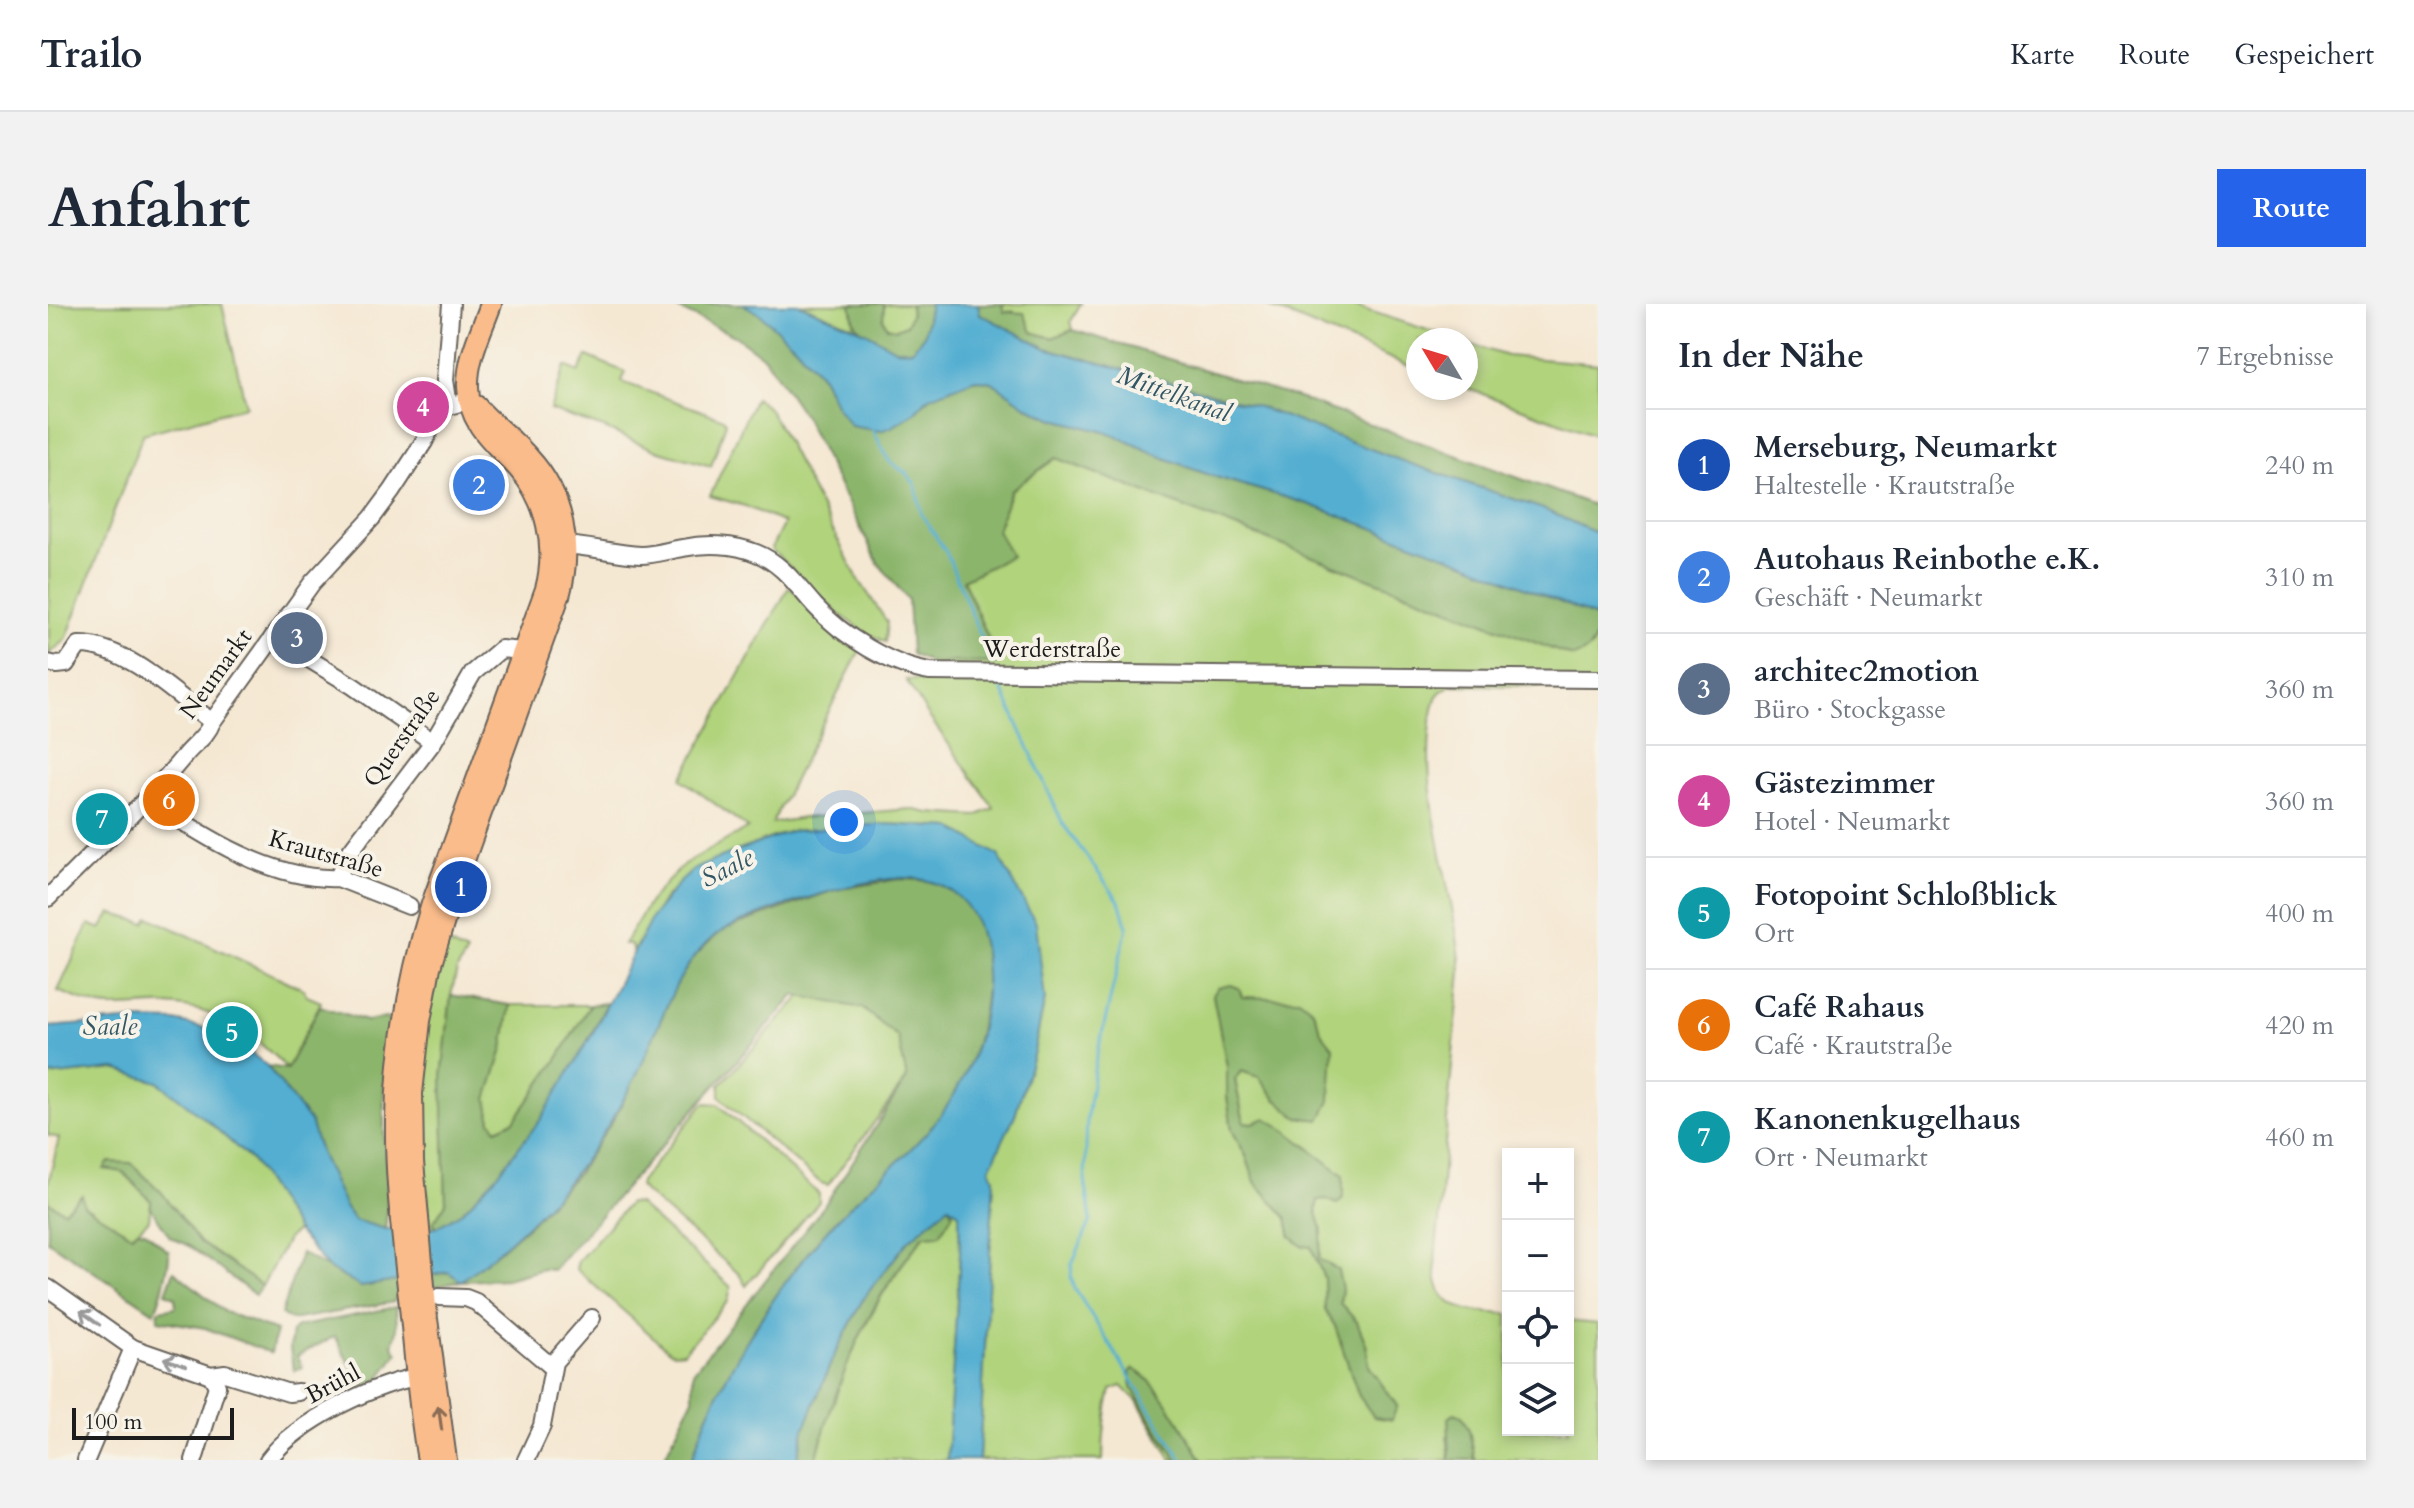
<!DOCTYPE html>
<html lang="de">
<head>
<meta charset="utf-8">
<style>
  :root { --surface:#fff; --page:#f2f2f3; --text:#1f2937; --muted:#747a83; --line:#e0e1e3; --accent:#2563eb }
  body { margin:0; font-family:Cardo,serif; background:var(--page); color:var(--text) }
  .controls { position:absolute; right:24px; bottom:24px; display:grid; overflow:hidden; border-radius:0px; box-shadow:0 4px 12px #0003 }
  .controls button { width:72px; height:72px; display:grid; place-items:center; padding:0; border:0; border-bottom:2px solid var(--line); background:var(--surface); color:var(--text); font:40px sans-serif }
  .compass { position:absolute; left:1358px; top:24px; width:72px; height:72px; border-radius:50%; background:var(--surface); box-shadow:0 4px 12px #0003; rotate:308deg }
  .scale { position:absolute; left:24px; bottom:20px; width:162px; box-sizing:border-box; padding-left:8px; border:4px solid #1c1c1c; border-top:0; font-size:22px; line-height:28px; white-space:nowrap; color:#1c1c1c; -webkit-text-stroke:6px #f7f3e8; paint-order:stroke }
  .you { position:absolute; left:796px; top:518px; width:28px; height:28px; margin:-20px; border:6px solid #fff; border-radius:50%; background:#1a73e8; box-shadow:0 0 0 12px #1a73e833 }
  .badge { display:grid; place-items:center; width:52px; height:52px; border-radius:50%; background:var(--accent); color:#fff; font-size:26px; font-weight:700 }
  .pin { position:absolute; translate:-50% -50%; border:4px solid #fff; box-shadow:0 2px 8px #0006 }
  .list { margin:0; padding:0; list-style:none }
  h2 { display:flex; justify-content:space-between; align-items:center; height:104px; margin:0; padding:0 32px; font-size:34px }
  h2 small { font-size:26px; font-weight:400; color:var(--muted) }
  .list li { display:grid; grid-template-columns:52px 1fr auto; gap:24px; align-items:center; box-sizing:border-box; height:112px; padding:0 32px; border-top:2px solid var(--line) }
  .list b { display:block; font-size:30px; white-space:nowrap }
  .list p { margin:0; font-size:26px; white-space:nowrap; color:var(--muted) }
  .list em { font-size:26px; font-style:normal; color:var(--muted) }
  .icon { flex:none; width:44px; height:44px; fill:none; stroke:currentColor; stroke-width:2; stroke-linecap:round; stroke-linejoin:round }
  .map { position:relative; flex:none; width:1550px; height:1156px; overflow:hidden; border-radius:0px }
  header { display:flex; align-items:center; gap:48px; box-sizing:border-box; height:112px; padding:0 40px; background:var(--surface); border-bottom:2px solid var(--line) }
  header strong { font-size:38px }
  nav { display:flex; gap:44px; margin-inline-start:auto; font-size:28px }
  .intro { display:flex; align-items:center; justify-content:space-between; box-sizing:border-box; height:192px; padding:0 48px }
  h1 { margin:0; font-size:56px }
  .button { padding:20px 36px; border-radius:0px; background:var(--accent); color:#fff; font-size:28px; font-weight:700 }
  main { display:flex; gap:48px; padding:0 48px }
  aside { flex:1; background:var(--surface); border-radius:0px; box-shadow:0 4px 12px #0003 }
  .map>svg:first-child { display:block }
  .green { fill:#b0d37c; stroke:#66784c; stroke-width:2; fill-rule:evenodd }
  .forest { fill:#8cb56c; stroke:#546844; stroke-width:2 }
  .water { fill:#53aed1; stroke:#386576; stroke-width:2 }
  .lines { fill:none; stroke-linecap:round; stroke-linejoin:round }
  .stream { stroke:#53aed1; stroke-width:3 }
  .minor-casing { stroke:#68635c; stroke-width:20 }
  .major-casing { stroke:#68635c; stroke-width:24 }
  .minor { stroke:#fff; stroke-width:16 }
  .major { stroke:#fabc8b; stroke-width:20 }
  .oneway { stroke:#999 }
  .oneway2 { stroke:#8b6c54 }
  .labels { text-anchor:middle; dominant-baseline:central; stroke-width:8; stroke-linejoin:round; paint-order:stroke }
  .street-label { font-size:24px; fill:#1c1c1c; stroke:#f7f3e8 }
  .water-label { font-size:26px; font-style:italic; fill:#325664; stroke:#f7f3e8 }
</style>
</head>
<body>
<header>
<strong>Trailo</strong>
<nav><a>Karte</a><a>Route</a><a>Gespeichert</a></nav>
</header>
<div class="intro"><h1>Anfahrt</h1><a class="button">Route</a></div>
<main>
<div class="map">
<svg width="1550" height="1156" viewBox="0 0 1550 1156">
  <rect width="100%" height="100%" fill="#f7f3e8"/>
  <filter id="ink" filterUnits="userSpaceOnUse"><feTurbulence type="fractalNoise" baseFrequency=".0125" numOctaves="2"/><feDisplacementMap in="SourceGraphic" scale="16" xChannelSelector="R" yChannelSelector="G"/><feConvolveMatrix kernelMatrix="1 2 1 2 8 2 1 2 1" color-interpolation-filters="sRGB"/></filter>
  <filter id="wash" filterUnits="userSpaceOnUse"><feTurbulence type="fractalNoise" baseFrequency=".006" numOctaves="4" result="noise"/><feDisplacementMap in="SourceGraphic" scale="32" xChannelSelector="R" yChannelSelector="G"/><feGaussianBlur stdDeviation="1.8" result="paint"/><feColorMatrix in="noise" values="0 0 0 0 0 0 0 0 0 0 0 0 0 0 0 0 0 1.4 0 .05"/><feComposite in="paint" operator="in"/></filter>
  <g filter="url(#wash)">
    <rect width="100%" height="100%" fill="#f5e8d3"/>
    <g class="green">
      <path d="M0,0H174L198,102L95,130L18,336L1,350Z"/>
      <path d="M751,0H803L806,19L812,25Z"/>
      <path d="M836,0H862L863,11L858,21L848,26L839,23L835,14Z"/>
      <path d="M954,0H1033L1023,17L1025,26L1004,34L983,28L966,7L955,8Z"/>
      <path d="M1214,0H1300L1410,36H1370V66Z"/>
      <path d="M1418,39L1459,52L1550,60V132L1418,84Z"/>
      <path d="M539,52L577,68L574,78L676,115L678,119L663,162L605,145L556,124L502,106L517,62L531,68Z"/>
      <path d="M707,94L719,103L728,117L809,273L839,318L837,338L819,329L791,310L723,245L736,219L697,202L662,192Z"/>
      <path d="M1008,154L1525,353L1544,343L1550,331V383L1403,381C1398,384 1393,386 1389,392C1384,402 1383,417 1382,429C1375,510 1407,587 1413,668C1405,748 1397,828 1392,908C1390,931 1382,966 1393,988C1404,1010 1438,1008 1460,1010V1126H1520V1017L1550,1020V1156H1427L1421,1126L1399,1132L1402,1156H1154L1111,1088L1082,1069C1087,1101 1112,1129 1129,1156H1124L1089,1097L1074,1082L1063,1086C1057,1109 1055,1132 1055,1156H931L946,874L941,864L967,811L985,752L997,695L904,524L840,520L743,527L714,537L645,566L616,595L585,647L582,640H576L604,594L636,560L700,524L633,475L741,283L813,344L724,519L755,514L862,505L881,509L928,512L946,504L880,411L858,376H877L881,358L950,359L915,275L949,226L963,186ZM1165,691L1218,695L1265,706L1273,728L1228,795L1211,773L1193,767L1187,776L1195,818L1205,819L1219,815L1263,845L1278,895L1270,896L1268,906L1274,925L1271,955L1294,985L1292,999L1309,1018L1318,1040L1321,1062L1349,1102L1311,1092L1287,1022L1277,1006L1276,974L1263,942L1243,933L1239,914L1207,878L1198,852L1184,826L1179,792V762Z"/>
      <path d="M63,609L97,619L101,613L247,681L256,686L259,692L273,698L239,765C207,730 167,703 118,701C99,700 81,704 62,703C44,702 27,693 10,687L41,620L53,625Z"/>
      <path d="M395,638L419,649L409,666L403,691L394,773L398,899L385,919L389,923H382L379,887L373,883L369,803L375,734Z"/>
      <path d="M753,692L814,704L850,733L859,774L780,881L773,879L676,797L672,792V781Z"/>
      <path d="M462,701H542L509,756L466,817L449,825L443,817L439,795L455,745Z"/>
      <path d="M67,765L110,778L162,819L205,858L249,927L240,934L214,982L151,938L114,889L83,859L57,865L75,867L103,897L101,916L84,931L36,902L16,907L0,898V880L11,834L0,831V772Z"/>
      <path d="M660,799L670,800L771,890V898L698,982L691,970L591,883L592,878L655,800Z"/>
      <path d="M581,899L590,900L683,983L680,997L636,1048L626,1049L621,1047L528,965L530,957Z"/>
      <path d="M901,901L911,909L912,949L899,1156H768C784,1095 808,1030 843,977C853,961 865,946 877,931L892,930L904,909Z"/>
    </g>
    <g class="forest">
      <path d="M620,0H695L713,11L747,42L775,74L788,102L865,110L881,93L927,75L944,78L980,103L1006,115L1065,130L1109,151L1161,171L1260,200L1416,258L1550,314C1550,334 1546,347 1525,353L1008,154L963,186L949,226L963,252L915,276L951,359L881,358L863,350L860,296L830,259L756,112L717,54L687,32Z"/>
      <path d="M803,0H836L835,15L839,23L848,25L858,21L863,11L862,0H882L876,31L864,46L847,45L812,25L807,19Z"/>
      <path d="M930,0H954L956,8L976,9L984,28L1004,34L1025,26L1253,95L1548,202L1550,230L1495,205L1357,158L1208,102L998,44L931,10Z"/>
      <path d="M851,575C871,575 892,577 909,590C960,629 935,742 908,790C878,842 823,878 783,922C730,980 665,1081 644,1156H615L645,1094V1068L776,902L859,774L850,733L814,704L747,691L505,966L495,965L458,975L413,977L349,991L346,998L243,1016L233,1010L253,949L313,983L401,968L444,953L483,919L529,870L567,813L588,772L631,674L647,652L661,638L677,625L786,586Z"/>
      <path d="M1183,681L1191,684L1194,693L1251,695L1265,706L1273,728L1285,743L1282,797L1272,816L1249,813L1228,795L1211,773L1193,767L1187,776L1196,818L1205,819L1218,814L1239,827L1295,871V894L1289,900L1278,895L1270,896L1268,906L1274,925L1271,955L1290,966L1294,985L1292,999L1309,1018L1318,1040L1321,1062L1349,1102L1344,1116L1326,1113L1311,1092L1287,1022L1277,1006L1276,974L1263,943L1254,942L1243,933L1239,914L1207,878L1198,852L1184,826L1179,792V762L1165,691L1170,684Z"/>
      <path d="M403,691L462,701L455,745L439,795L443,817L449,825L466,817L509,756L542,701L559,699L525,765L493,815L447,874L414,908L389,923L385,919L398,899L394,773Z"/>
      <path d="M272,702L318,717L339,714L342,719C337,755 335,790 336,826C337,860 343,892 337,925L306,916L297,903L273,851L262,818L219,762L239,765Z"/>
      <path d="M61,858L83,859L114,889L151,938L214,982L207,991L141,942L122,933L103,904V897L75,868L56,865Z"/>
      <path d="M34,891L36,902L84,931L90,926L97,927L121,948C122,959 112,999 106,1008L0,937V898L16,907Z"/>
      <path d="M901,901L905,909L892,930L876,931C865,946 853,961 842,977C808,1030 784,1095 768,1156H749L756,1126L784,1056L815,995L860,937Z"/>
      <path d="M126,967L177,1008L228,1027L223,1049L157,1024L110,1016L111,1006L128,1003L127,993L118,989Z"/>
      <path d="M348,1003L349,1026L345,1042L350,1049L330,1076L272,1099L270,1095L309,1074L287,1032L249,1052L254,1063L246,1067L242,1045L244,1027L249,1023Z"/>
      <path d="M1085,1065C1109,1073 1140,1134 1154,1156H1129L1092,1098L1084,1084L1082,1068Z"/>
      <path d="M1407,1109L1414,1112L1421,1126L1427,1156H1402L1400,1114Z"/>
    </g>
    <g class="water">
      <path d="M695,0H751L818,28L847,45L864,46L876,31L882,0H930L932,10L998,44L1208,102L1357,158L1495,205L1550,230V314L1416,258L1260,200L1161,171L1109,151L1065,130L1006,115L980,103L944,78L927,75L881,93L865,110L844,123L832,127L803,122L788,102L775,74L747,42L713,11Z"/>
      <path d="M840,520L904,524L950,551L988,619L997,695L985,752L967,811L942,864L946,874L931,1156H899L912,949L911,909L901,902L860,937L815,995L784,1056L756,1126L749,1156H644C665,1080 730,981 782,923C814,887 854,858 884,822C927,770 950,696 932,630C924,600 903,580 871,575C827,568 721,605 680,624C669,629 657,640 649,650C624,678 606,736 588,772C543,861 492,917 413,977L400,968L313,983L280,964L249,927L205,858L162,819L110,778L67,765L0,772V723L89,716L127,717L160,725L192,740L219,762L262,818L273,851L297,903L306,916L337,925L389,923L414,908L446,875L493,815L543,732L604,613L630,580L645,566L673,553L743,527Z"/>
    </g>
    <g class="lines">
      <g class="stream">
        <path d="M825,126L841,157L858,169L867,180L874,211L898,248L944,359"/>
        <path d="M952,381L1015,520L1071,597L1079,623L1047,760L1039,813L1037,876L1043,916L1024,960L1023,973L1027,985L1134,1156"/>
      </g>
    </g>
  </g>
  <g filter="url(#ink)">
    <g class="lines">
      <defs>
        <g id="minor">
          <path d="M401,102L397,76L403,0"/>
          <path d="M508,241C536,240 564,250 593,251C607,251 621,246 635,244C658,239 686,240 708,249C734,259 749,282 767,302C793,331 843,362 882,368L1550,375"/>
          <path d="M225,333L305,382L385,438"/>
          <path d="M0,359L9,361L18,360L31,341C76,340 130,392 164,418"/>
          <path d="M100,495C153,531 224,577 290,574L361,602"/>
          <path d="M290,574L298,553L385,438L425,369L453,345L475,347"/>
          <path d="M0,594C46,547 95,502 137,451C146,440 159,432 164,418L264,279L324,214L344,187L376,138L390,110L401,102L423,96"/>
          <path d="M0,984L85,1044L163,1071"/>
          <path d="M391,993L418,994L428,998L504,1063"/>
          <path d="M163,1071L177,1069L241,1089L250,1088"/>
          <path d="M38,1156L85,1044"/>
          <path d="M146,1156L169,1082L163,1071"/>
          <path d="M220,1156C248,1118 331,1076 377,1072"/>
          <path d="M478,1156L494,1122L506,1058L544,1014"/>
        </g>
        <g id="major">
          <path d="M380,1156C370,1102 367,1047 361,993C355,934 347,875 348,816C349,742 362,671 384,600L498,285C509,243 499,196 470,164C446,138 421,121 420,83C419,54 434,26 443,0"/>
          <path d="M398,1156L379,1015L365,858L364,789L372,717L382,663L407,581L511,292C525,243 516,192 481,154C465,135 444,121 428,102"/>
        </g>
      </defs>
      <use href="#minor" class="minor-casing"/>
      <use href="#major" class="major-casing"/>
      <use href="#minor" class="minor"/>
      <use href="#major" class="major"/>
    </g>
    <defs><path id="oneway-shaft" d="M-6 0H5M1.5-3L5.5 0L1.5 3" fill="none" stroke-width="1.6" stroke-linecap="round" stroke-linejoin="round" transform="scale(2)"/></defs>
    <g class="oneway">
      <use href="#oneway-shaft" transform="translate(42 1014) rotate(-144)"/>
      <use href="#oneway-shaft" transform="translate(127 1058) rotate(-162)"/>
    </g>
    <use class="oneway2" href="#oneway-shaft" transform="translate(392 1114) rotate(-98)"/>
  </g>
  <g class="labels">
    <g class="street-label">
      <text x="1004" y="345">Werderstraße</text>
      <text transform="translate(168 370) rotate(-54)">Neumarkt</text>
      <text transform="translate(354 434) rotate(-55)">Querstraße</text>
      <text transform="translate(278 550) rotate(16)">Krautstraße</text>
      <text transform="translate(285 1080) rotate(-28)">Brühl</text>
    </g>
    <g class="water-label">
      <text transform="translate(1126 90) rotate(20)">Mittelkanal</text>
      <text transform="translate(679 564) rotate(-27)">Saale</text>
      <text x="62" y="722">Saale</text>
    </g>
  </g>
</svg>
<div class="controls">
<button>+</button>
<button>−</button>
<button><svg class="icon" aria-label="locate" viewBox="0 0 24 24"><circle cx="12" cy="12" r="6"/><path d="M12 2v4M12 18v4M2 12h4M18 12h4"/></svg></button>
<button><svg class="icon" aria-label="layers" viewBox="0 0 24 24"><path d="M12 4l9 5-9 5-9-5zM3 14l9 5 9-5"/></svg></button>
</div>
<svg class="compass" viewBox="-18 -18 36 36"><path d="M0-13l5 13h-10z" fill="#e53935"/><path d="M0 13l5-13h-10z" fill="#747a83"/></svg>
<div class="scale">100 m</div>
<div class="you"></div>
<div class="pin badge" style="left:413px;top:583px;background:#1a4fb4">1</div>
<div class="pin badge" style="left:431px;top:181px;background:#3f7fe0">2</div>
<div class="pin badge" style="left:249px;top:334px;background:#5c6f8a">3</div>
<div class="pin badge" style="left:375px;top:103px;background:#d1479c">4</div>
<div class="pin badge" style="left:184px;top:728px;background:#0f9aa8">5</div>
<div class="pin badge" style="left:121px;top:496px;background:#e8710a">6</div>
<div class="pin badge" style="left:54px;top:515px;background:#0f9aa8">7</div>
</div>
<aside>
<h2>In der Nähe<small>7 Ergebnisse</small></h2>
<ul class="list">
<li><span class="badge" style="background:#1a4fb4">1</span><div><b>Merseburg, Neumarkt</b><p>Haltestelle · Krautstraße</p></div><em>240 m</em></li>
<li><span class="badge" style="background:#3f7fe0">2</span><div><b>Autohaus Reinbothe e.K.</b><p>Geschäft · Neumarkt</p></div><em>310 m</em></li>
<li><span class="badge" style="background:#5c6f8a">3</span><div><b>architec2motion</b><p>Büro · Stockgasse</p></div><em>360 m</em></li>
<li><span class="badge" style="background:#d1479c">4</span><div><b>Gästezimmer</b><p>Hotel · Neumarkt</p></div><em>360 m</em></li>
<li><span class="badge" style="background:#0f9aa8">5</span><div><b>Fotopoint Schloßblick</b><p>Ort</p></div><em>400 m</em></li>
<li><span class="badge" style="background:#e8710a">6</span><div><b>Café Rahaus</b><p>Café · Krautstraße</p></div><em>420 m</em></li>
<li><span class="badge" style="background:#0f9aa8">7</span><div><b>Kanonenkugelhaus</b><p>Ort · Neumarkt</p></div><em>460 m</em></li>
</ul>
</aside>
</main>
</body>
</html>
